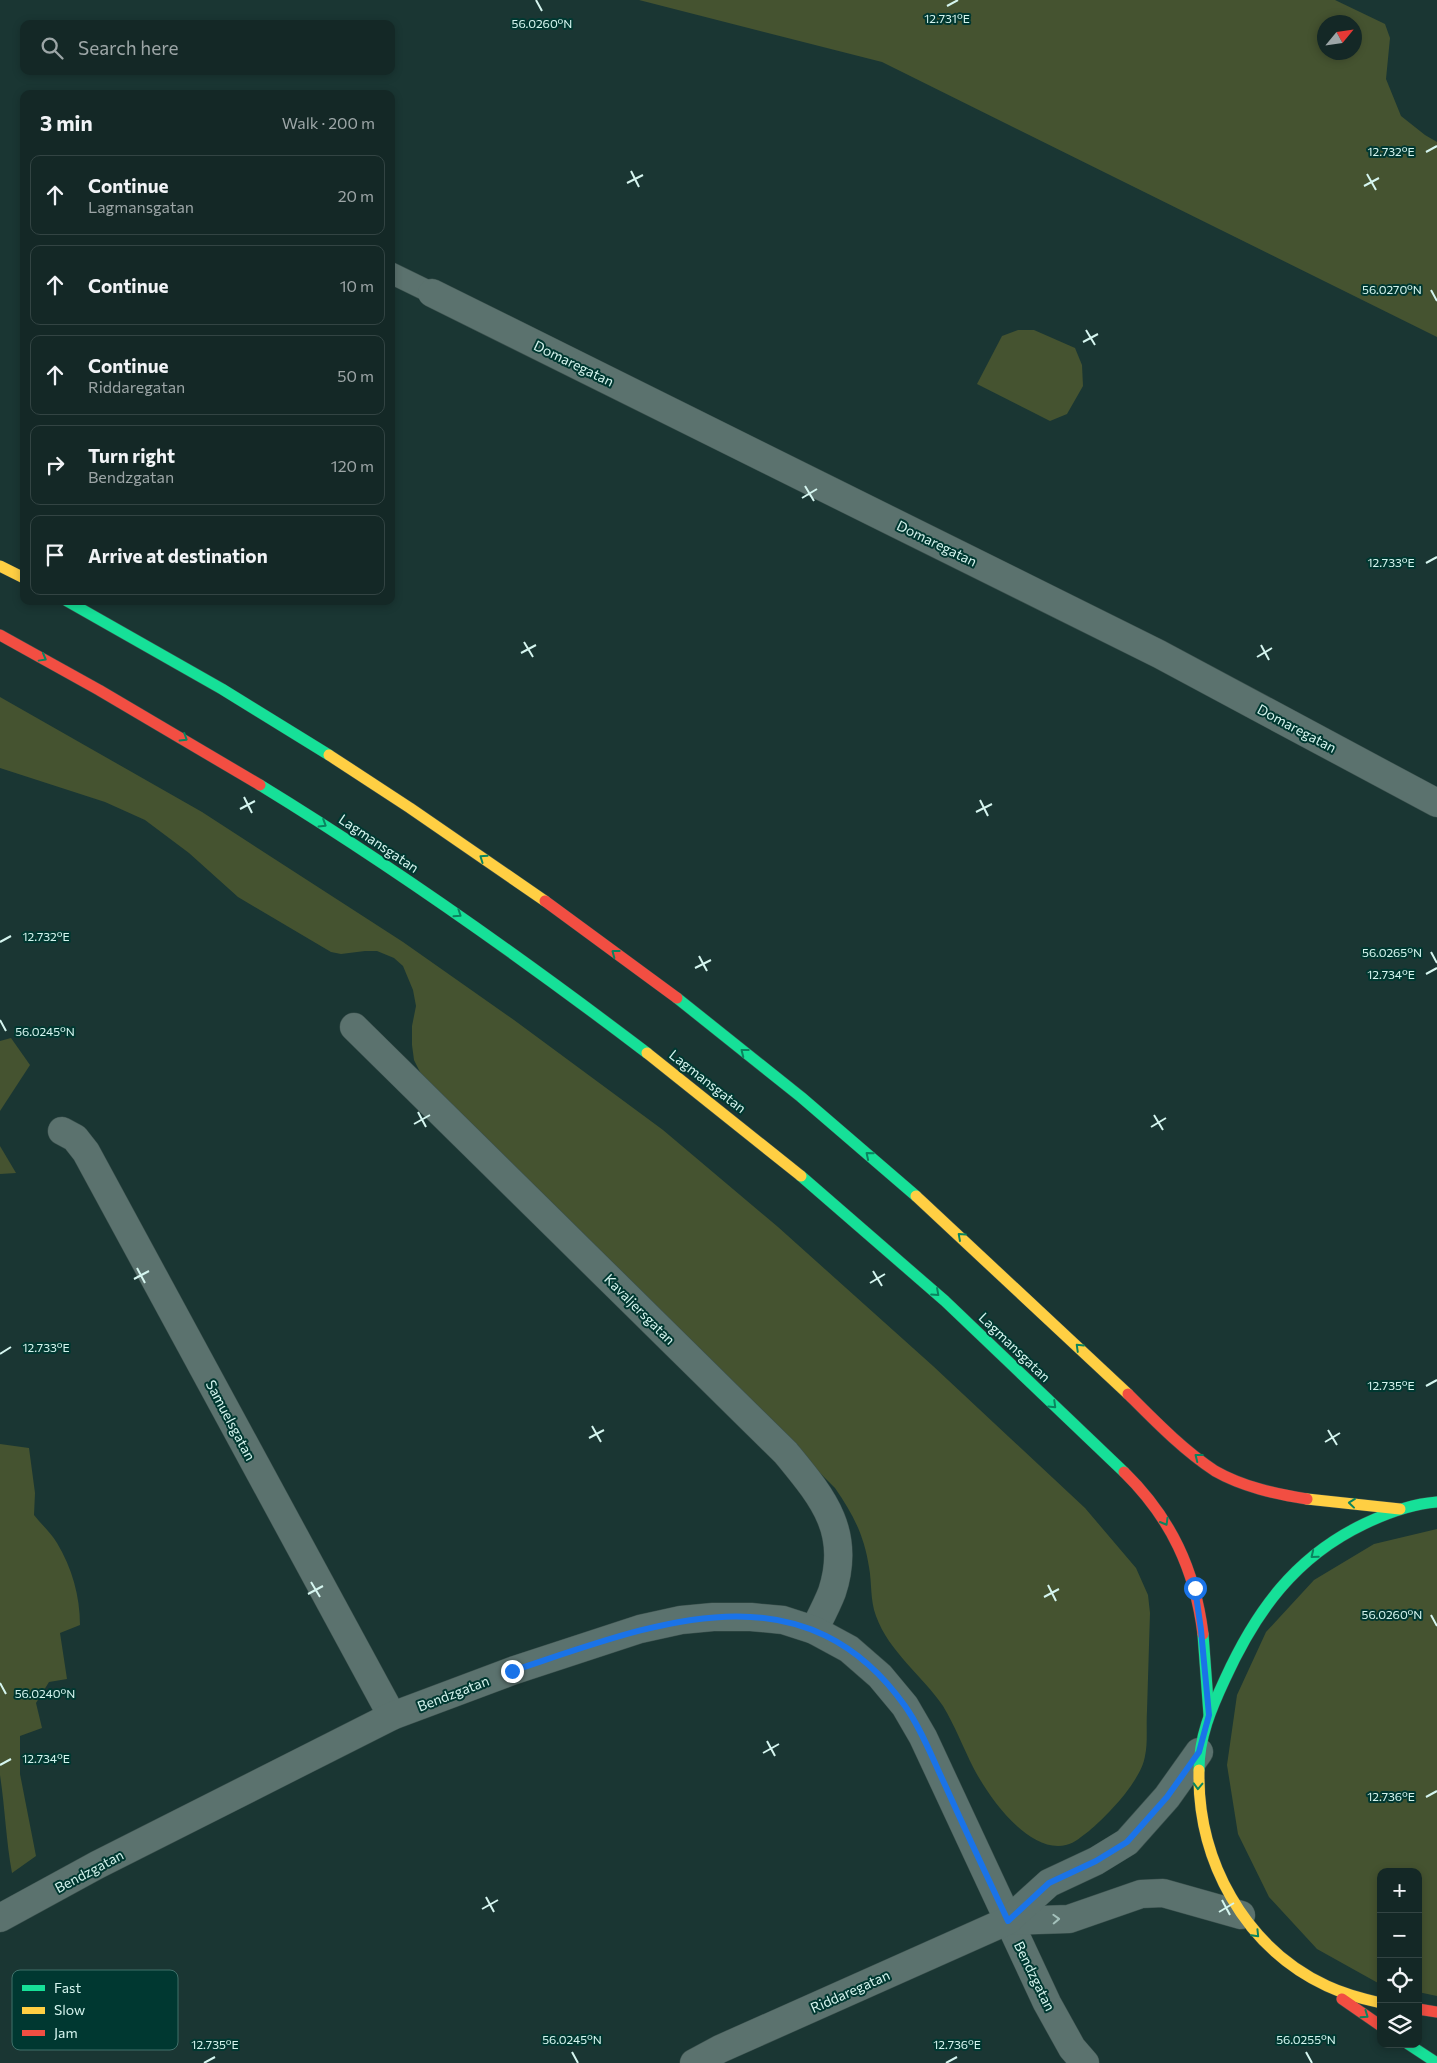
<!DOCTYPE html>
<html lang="en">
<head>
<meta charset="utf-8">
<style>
  :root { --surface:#142826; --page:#1d302e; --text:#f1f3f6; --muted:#9da6a7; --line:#334443 }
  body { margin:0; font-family:Commissioner,sans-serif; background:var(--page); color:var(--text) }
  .controls { position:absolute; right:15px; bottom:15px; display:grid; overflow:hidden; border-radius:10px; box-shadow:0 2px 8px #0003 }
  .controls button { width:45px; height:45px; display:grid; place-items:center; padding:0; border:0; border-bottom:1px solid var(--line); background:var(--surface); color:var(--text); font:25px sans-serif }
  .compass { position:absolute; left:1317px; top:15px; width:45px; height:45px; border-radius:50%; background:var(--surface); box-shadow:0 2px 8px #0003; rotate:61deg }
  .stop { position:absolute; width:15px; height:15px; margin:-11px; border:4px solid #1a73e8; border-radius:50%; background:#fff }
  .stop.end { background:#1a73e8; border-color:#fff; box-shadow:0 1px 5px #0008 }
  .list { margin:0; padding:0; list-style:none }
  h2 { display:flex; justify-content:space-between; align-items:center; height:65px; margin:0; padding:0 20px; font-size:21px }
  h2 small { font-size:16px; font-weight:400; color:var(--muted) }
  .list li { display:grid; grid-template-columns:32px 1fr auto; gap:15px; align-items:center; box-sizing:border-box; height:80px; margin:0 10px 10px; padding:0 10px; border:1px solid var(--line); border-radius:10px }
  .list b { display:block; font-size:19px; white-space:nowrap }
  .list p { margin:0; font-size:16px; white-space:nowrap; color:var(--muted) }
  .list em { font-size:16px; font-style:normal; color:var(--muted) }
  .icon { flex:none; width:28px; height:28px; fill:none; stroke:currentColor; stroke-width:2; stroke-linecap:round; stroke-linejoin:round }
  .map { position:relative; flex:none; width:1437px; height:2063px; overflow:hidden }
  .search { position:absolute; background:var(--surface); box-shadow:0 2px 8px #0003; left:20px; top:20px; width:375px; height:55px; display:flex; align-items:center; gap:12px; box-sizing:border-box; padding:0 18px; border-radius:10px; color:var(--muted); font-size:19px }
  .panel { position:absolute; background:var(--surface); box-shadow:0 2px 8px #0003; left:20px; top:90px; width:375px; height:515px; border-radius:10px }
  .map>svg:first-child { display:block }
  .green { fill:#455330; fill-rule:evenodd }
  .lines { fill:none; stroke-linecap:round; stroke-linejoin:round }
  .lane-casing { stroke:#3a504d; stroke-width:22 }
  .street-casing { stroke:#3a504d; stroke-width:29 }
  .fast-casing { stroke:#3a504d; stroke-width:12 }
  .slow-casing { stroke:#3a504d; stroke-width:12 }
  .jam-casing { stroke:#3a504d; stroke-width:12 }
  .lane { stroke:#5b726e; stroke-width:21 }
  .street { stroke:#5b726e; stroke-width:28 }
  .fast { stroke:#16e098; stroke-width:11 }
  .slow { stroke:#ffcf43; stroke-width:11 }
  .jam { stroke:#f24e42; stroke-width:11 }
  .oneway { stroke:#0a845f }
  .oneway2 { stroke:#a4c1bb }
  .route { stroke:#1a73e8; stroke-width:6 }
  .ticks { fill:none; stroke:#d5f5ef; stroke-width:2 }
  .labels { text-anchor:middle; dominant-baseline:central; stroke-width:4; stroke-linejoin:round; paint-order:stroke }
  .street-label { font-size:14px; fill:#d5f5ef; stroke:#003831 }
  .key { fill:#003831; stroke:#40716a; stroke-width:1 }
  .key-label { font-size:14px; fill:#d5f5ef }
  .ticks-label { font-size:12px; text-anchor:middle; fill:#d5f5ef; stroke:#003831; stroke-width:4; stroke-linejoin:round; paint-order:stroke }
</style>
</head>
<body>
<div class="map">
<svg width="1437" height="2063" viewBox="0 0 1437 2063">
  <rect width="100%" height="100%" fill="#1a3633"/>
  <g class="green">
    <path d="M639,0H1335L1385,24L1390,38L1386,79L1401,116L1425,135L1437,142V337L882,62ZM1324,22H1354V52H1324Z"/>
    <path d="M1018,330H1034L1075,348L1082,365L1083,386L1067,414L1050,421L977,384L1002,336Z"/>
    <path d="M0,697L202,812L403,942L514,1020L663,1130L778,1227L933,1366L1085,1508L1136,1568L1148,1595L1150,1613C1149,1645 1148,1678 1147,1711C1146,1726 1148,1742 1145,1756C1141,1781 1107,1816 1089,1831C1082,1836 1075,1843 1066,1845C1028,1854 988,1796 973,1767C963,1747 955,1726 943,1706C922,1675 889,1652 876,1616C870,1600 872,1583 869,1567C864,1535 853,1514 835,1488L421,1074L414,1060L412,1045V1026L416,1006L413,990L403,966L394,958L377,951H365L341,954L331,952L238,897L189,853L145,820L105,802L0,768Z"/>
    <path d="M11,1038L30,1065L0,1111V1041Z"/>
    <path d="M0,1146L16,1173L0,1174Z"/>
    <path d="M0,1444L29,1448L35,1493L34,1515C41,1524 51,1533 57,1543C72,1568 80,1596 80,1625L60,1633L67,1679L49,1682L36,1703L42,1728L20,1736V1774L36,1856L12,1873C6,1840 5,1808 0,1775Z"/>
    <path d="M1437,1529V1996L1418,1992V1872H1381V1984L1378,1983L1317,1949L1269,1897L1238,1834L1227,1765L1237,1695L1266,1632L1314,1580L1374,1544Z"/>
  </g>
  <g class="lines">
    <defs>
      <path id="lane" d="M391,273L432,293"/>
      <g id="street">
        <path d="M432,293L1159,654L1437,803"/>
        <path d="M354,1027L786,1453C822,1497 852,1531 832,1592C827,1605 820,1618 814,1630"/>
        <path d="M62,1131L75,1138L86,1152L392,1716"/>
        <path d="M0,1918L97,1865L392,1716L512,1671L640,1629L681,1620L713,1617H751L783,1620L814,1630L849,1649L880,1676L905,1706L923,1737L1047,2003L1072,2048L1085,2063"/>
        <path d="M1007,1921L1069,1919L1141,1894L1163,1893L1241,1915"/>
        <path d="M694,2063L720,2049L1007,1921L1049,1883L1096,1861L1127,1842L1167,1797L1199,1752"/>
      </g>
      <g id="fast">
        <path d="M67,601L222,689L329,755"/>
        <path d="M260,785C394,867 522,958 647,1053"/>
        <path d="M677,998L801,1097L916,1196"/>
        <path d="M801,1176L945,1301L1124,1472"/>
        <path d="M1203,1634L1209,1715"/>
        <path d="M1199,1770C1199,1737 1211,1709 1225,1679C1256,1611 1295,1557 1364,1524C1387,1513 1411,1504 1437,1502"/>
        <path d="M1408,2044L1437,2063"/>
      </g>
      <g id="slow">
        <path d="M0,566L24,578"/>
        <path d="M329,755L410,808L545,901"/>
        <path d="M647,1053L801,1176"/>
        <path d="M916,1196L1128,1394"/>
        <path d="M1307,1499L1400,1509"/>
        <path d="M1199,1770C1197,1860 1244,1947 1327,1986C1344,1994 1363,1999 1381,2003"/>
      </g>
      <g id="jam">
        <path d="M0,635L99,690L260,785"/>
        <path d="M545,901L677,998"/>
        <path d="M1128,1394C1155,1421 1183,1450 1215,1471C1243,1487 1276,1494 1307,1499"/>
        <path d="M1124,1472C1171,1518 1195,1570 1203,1634"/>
        <path d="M1342,1999L1381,2026"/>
        <path d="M1418,2009L1437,2012"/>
      </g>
    </defs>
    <use href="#lane" class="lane-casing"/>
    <use href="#street" class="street-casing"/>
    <use href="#fast" class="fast-casing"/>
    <use href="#slow" class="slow-casing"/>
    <use href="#jam" class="jam-casing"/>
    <use href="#lane" class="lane"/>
    <use href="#street" class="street"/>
    <use href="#fast" class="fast"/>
    <use href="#slow" class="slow"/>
    <use href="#jam" class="jam"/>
  </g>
  <defs><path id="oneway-chevron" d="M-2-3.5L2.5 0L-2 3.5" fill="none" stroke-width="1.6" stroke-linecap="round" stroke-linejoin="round" transform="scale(1.25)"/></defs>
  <g class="oneway">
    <use href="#oneway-chevron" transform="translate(43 658) rotate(29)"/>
    <use href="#oneway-chevron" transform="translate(184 738) rotate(32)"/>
    <use href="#oneway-chevron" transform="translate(323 824) rotate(32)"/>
    <use href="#oneway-chevron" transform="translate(483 858) rotate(-145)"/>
    <use href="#oneway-chevron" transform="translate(458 914) rotate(34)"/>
    <use href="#oneway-chevron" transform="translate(615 953) rotate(-143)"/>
    <use href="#oneway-chevron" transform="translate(744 1052) rotate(-142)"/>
    <use href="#oneway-chevron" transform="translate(869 1155) rotate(-140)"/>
    <use href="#oneway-chevron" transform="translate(961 1236) rotate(-138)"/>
    <use href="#oneway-chevron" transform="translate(936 1293) rotate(42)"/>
    <use href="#oneway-chevron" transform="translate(1079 1347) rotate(-136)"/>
    <use href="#oneway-chevron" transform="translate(1053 1405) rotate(44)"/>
    <use href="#oneway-chevron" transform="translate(1198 1457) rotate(-142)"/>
    <use href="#oneway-chevron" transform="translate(1352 1503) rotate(-174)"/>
    <use href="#oneway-chevron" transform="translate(1165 1522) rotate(60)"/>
    <use href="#oneway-chevron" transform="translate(1314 1555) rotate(141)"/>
    <use href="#oneway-chevron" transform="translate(1198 1786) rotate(92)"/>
    <use href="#oneway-chevron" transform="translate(1256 1934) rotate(46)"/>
    <use href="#oneway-chevron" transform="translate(1365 2015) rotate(35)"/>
  </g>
  <use class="oneway2" href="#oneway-chevron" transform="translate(1056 1919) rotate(-2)"/>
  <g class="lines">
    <path class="route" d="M512,1671C649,1626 801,1560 905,1706C922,1730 933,1760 946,1787C966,1832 987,1876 1008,1921L1049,1883L1096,1861L1127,1842L1167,1797L1199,1752L1209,1715L1201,1630L1195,1588"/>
  </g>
  <path class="ticks" d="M536,0L542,11M947,6L958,0M1426,152L1437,146M631,171L639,187M1367,174L1376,190M627,183L643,175M1364,186L1379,178M1431,290L1437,301M1086,330L1095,345M1083,342L1098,334M805,486L814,501M802,498L817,489M1426,563L1437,557M524,642L533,657M1261,645L1269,660M521,653L536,645M1257,657L1272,648M244,797L252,813M980,800L988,816M240,809L255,801M976,812L992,804M0,942L11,936M1431,952L1437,963M699,956L707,971M695,968L711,960M1426,974L1437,968M0,1020L6,1031M418,1112L426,1127M1154,1115L1163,1130M414,1124L430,1115M1151,1127L1166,1118M137,1268L145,1283M873,1271L882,1286M134,1279L149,1271M870,1283L885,1274M0,1354L11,1347M1426,1386L1437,1380M592,1426L601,1442M1328,1430L1337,1445M589,1438L604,1430M1325,1442L1340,1433M311,1582L320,1597M1048,1585L1056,1601M308,1594L323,1586M1044,1597L1059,1589M1431,1615L1437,1626M0,1683L6,1694M767,1741L775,1756M763,1753L779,1744M0,1765L11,1759M1426,1797L1437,1791M486,1897L494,1912M1222,1900L1230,1915M482,1909L498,1900M1219,1912L1234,1903M572,2052L578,2063M1306,2052L1312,2063M204,2063L215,2057M946,2063L957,2057"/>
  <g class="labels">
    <g class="street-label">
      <text transform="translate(574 363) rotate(26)">Domaregatan</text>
      <text transform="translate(937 543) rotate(26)">Domaregatan</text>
      <text transform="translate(1297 728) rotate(28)">Domaregatan</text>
      <text transform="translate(379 843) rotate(34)">Lagmansgatan</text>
      <text transform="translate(708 1081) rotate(38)">Lagmansgatan</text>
      <text transform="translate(640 1309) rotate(45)">Kavaljersgatan</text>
      <text transform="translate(1015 1347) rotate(44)">Lagmansgatan</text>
      <text transform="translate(231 1420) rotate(62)">Samuelsgatan</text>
      <text transform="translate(453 1693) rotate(-21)">Bendzgatan</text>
      <text transform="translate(89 1871) rotate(-28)">Bendzgatan</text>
      <text transform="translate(1035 1976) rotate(64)">Bendzgatan</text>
      <text transform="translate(850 1991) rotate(-24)">Riddaregatan</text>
    </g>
  </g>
  <rect x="12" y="1970" width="166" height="80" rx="8" class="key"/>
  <rect x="22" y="1985" width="23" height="6" fill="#16e098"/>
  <rect x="22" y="2007" width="23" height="7" fill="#ffcf43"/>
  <rect x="22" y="2030" width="23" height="6" fill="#f24e42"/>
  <g class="key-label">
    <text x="54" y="1993">Fast</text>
    <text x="54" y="2015">Slow</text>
    <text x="54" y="2038">Jam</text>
  </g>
  <g class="ticks-label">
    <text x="947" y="23">12.731°E</text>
    <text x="542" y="28">56.0260°N</text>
    <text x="1391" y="156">12.732°E</text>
    <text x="1392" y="294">56.0270°N</text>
    <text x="1391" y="567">12.733°E</text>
    <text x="46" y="941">12.732°E</text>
    <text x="1392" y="957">56.0265°N</text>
    <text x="1391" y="979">12.734°E</text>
    <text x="45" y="1036">56.0245°N</text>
    <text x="46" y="1352">12.733°E</text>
    <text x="1391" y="1390">12.735°E</text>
    <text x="1392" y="1619">56.0260°N</text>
    <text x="45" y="1698">56.0240°N</text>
    <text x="46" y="1763">12.734°E</text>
    <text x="1391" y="1801">12.736°E</text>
    <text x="572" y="2044">56.0245°N</text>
    <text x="1306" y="2044">56.0255°N</text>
    <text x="215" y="2049">12.735°E</text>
    <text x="957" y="2049">12.736°E</text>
  </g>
</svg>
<div class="controls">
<button>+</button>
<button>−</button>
<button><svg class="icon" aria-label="locate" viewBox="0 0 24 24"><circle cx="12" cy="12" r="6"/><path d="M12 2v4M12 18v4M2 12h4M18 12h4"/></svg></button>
<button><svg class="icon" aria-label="layers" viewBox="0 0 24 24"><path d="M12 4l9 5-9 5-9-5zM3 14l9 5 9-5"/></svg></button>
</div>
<svg class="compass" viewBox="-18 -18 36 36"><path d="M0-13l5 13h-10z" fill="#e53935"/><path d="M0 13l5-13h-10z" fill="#9da6a7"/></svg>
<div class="stop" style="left:1195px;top:1588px"></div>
<div class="stop end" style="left:512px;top:1671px"></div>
<div class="search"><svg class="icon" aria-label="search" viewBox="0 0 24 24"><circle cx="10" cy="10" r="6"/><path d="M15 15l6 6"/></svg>Search here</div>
<section class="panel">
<h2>3 min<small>Walk · 200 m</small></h2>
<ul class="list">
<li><svg class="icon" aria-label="ahead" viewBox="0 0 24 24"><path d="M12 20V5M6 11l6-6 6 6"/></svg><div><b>Continue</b><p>Lagmansgatan</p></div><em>20 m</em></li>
<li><svg class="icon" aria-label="ahead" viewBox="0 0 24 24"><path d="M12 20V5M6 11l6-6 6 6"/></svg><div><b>Continue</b></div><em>10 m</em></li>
<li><svg class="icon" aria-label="ahead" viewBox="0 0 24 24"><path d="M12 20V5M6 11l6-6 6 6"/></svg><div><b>Continue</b><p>Riddaregatan</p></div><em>50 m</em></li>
<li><svg class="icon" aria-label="right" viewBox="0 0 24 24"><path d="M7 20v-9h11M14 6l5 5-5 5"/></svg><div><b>Turn right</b><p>Bendzgatan</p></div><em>120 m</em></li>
<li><svg class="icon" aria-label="arrive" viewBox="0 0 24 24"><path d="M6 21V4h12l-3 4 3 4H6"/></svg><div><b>Arrive at destination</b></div></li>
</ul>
</section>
</div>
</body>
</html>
